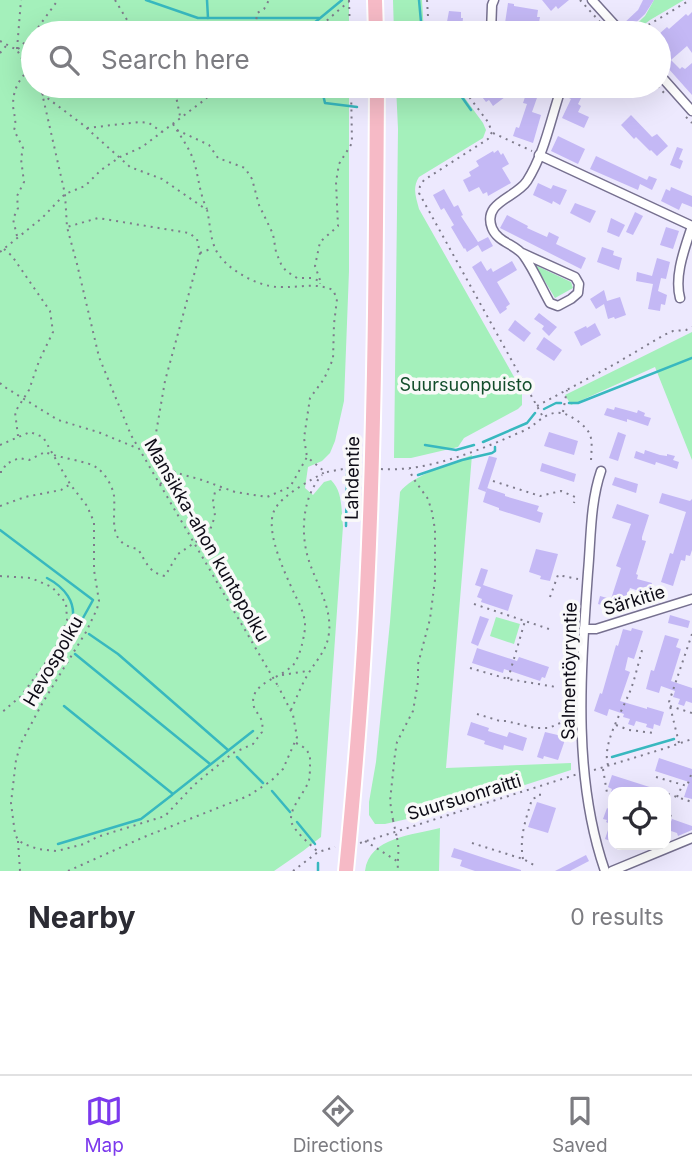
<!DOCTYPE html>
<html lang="en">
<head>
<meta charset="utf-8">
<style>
  :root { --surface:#fff; --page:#f2f2f3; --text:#2b2b33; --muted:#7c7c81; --line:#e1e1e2; --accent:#7c3aed }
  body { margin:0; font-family:Inter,sans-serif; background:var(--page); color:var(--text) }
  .controls { position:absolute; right:21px; bottom:21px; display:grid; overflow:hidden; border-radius:14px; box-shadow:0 7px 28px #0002 }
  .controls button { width:63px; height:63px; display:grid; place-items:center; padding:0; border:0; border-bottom:2px solid var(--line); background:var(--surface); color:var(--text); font:35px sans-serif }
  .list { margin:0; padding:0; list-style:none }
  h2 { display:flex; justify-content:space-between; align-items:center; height:91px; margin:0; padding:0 28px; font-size:30px }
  h2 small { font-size:23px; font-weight:400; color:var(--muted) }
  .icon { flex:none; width:38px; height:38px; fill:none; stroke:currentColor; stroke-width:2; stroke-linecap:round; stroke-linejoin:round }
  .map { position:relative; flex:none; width:692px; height:871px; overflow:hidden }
  .search { position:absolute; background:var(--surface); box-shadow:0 7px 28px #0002; left:21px; right:21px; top:21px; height:77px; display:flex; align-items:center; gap:18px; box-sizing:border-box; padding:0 24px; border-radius:38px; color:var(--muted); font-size:26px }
  .sheet { height:203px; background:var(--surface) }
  nav { display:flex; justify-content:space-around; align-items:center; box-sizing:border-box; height:98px; border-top:2px solid var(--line); background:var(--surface); font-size:19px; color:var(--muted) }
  nav a { display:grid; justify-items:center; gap:4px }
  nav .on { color:var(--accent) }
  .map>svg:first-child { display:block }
  .green { fill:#a4f0bb }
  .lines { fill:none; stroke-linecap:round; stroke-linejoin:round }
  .stream { stroke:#38b8bf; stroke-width:2.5 }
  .building { fill:#c4b8f5 }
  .minor-casing { stroke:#76708f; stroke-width:11 }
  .trunk-casing { stroke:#fff; stroke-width:18 }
  .path { stroke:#7e7b8b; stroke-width:2; stroke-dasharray:2 5; stroke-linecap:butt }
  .minor { stroke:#fff; stroke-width:8 }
  .trunk { stroke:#f6bac6; stroke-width:14 }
  .path-bridge { stroke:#7e7b8b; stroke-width:2; stroke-dasharray:2 5; stroke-linecap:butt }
  .labels { text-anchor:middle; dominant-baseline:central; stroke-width:7; stroke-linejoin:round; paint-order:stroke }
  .park-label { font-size:18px; fill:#124d2b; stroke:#f9f9f9 }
  .street-label { font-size:18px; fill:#0d0b16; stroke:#f9f9f9 }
</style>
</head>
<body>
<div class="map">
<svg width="692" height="871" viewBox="0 0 692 871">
  <rect width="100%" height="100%" fill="#ede9fe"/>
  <g class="green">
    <path d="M0,0H349V33H33V86H349V271L344,401L335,441L330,453L322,461L308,467L305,488L313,495L324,482L331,480C343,492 341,509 343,526L321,837L303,851L274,871H0Z"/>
    <path d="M393,0H422L424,33H394Z"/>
    <path d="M654,0H684L650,20L633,33H630L628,32L645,16Z"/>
    <path d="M396,86H456L483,123L486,130L483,138L419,177C412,188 416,197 419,209L522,391V405L518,409L464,438L458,447L411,458H394L398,129Z"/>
    <path d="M535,265L571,282L573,288L555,298Z"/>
    <path d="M692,332V460L655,367L571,405L565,395Z"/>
    <path d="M472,455L446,768L571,763V770L451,809L385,824H375L369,815V802L376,762L390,622L400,492C411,476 453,463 472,455Z"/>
    <path d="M496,617L520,624L514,644L490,636Z"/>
    <path d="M440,828L439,871H365C369,837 413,835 440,828Z"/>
  </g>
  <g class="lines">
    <g class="stream">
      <path d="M146,0L198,18H319"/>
      <path d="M207,0L208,18"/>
      <path d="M419,0L422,33"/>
      <path d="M302,33L342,0"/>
      <path d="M321,86L325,103L357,107"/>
      <path d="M454,86L471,110"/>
      <path d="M569,403H578L692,358"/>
      <path d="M544,409L556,403H561"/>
      <path d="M483,442L527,423L535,413"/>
      <path d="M425,445L456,450L474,445"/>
      <path d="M418,475L462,460L492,453L495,451V447"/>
      <path d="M346,526L347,470"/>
      <path d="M0,530L93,600L83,618L80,628L72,622C77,602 64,587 47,578"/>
      <path d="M89,634L118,654L228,750"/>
      <path d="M75,654L210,764"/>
      <path d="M47,673L72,622"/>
      <path d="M64,706L173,794L253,731"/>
      <path d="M237,757L263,783"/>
      <path d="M612,757L674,739"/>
      <path d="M272,791L290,812"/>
      <path d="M297,822L315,844"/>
      <path d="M58,844L141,819L172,795"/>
      <path d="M318,871V863"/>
    </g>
  </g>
  <g class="building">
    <path d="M542,0H569L558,9L556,6L551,11Z"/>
    <path d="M643,0H654L645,14L628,30L623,24L638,10Z"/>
    <path d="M508,3L514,4V6L538,10L537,17H540L537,33H528L530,26L515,23V25L505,23Z"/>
    <path d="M449,11L461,12V18H463L462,28L446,27Z"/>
    <path d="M692,12V53L687,46L671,60L680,69L682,67L685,69L692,63V95L659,58V34L667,27L669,29L686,14L688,16Z"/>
    <path d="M485,86H497L505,97L493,106L489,100L486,102L479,93L482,90L481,89Z"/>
    <path d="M534,86H550L546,98L538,95L532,112L541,115L533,143L513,136L516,127L519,128L527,104L523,103L526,94L531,95Z"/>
    <path d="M573,90L583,94L578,104L581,106L578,112L589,117L584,128L562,118L571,99L569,98Z"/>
    <path d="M631,115L652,137L657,134L668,146L657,156L651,150L650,151L636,137L634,139L621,125Z"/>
    <path d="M558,136L585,149L578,164L551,151Z"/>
    <path d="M677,147L683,149L679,159L683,161L680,169L670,165Z"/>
    <path d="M498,150L501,155L503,153L509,164L502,168L511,183L488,196L487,192L483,194L479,187L469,192L463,180L471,176L469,172L479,166L476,161L493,151L494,153Z"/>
    <path d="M596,156L647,180L649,176L657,179L652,190L640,184L638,190L590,169Z"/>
    <path d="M538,183L551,189L553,185L567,190L560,205L553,201L552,204L533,195Z"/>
    <path d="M671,187L692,196V207L682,203L679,210L661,201L666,189L670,191Z"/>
    <path d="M444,189L454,207L458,205L463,215L461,216L478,242L488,237L493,246L482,252L478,245L467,252L465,248L464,249L451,227L454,225L444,208L441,210L433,195Z"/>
    <path d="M575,203L596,211L590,223L570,213Z"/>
    <path d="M635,212L643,216L633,235L626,232Z"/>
    <path d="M507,215L528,226L527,228L547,237L549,232L559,237L556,244L586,258L581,269L500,228Z"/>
    <path d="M611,218L625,225L619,237L607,232Z"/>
    <path d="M666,227L679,231L673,249L660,245Z"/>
    <path d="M602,247L614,251L613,255L622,258L619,270L597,262Z"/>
    <path d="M657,258L670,262L666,279L661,278L658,291L667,295L665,305L661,304L660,311L648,309L653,284L636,281L637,272L652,276Z"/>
    <path d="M481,261L487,271L491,268L493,272L512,261L517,270L497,282L510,304L506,307L507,309L500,314L472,267Z"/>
    <path d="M604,290L607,301L620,297L626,315L615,319L614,317L608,319L604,304L596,309L590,299Z"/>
    <path d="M539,313L557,327L549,336L542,329L544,326L534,319Z"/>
    <path d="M515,320L531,333L524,342L508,330Z"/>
    <path d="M595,323L601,335L581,346L574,332L586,326L587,328Z"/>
    <path d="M544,337L562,350L554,361L536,349Z"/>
    <path d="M615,407L630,411L637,413L638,410L645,413L644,416L651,418L648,426L627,419V422L604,415L607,408L614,410Z"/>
    <path d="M549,432L578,441L574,455L544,446Z"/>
    <path d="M618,432L626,435L618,461L609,458Z"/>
    <path d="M645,450L660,455L667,456V454L675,456L673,460L679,462L677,469L656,462L655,465L634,458L636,451L644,454Z"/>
    <path d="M489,456L497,458L486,492L478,489Z"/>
    <path d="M542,463L576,474L574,482L540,471Z"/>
    <path d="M615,477L638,484L636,493L612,485Z"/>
    <path d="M487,488L505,494V496L539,506L537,511L543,513L540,523L499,510V508L483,502Z"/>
    <path d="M662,493L690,501L692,499V550L690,556L686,555L685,561L681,560L673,586L661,582L670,553L673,554L686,512L659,503Z"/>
    <path d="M617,504L649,515L642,537V540L646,541L636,574L638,575L637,579L652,583L646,602L639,600L642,592L630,588L622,611L598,604L600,596L611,599L621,568L616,566L631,524L612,518Z"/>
    <path d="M536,549L558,554L550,581L540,579L541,576L529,572Z"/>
    <path d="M481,568L488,570L483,585L513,595L508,611L481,602L482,599L477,597L481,587L475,585Z"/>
    <path d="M670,615L690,621L688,628L668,623Z"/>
    <path d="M480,616L489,619L478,646L471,643Z"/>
    <path d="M632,628L643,631L634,659L628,657L625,670L630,672L620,701L647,709V707L664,712L660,726L654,724L653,729L646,727L647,724L636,721L634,726L628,724L630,719L623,717L624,714L609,709L607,716L594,711L600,693L602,694L616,645L618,646L623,629L631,631Z"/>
    <path d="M665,635L679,639L676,647L681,649L671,681L692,688V703L686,701L684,706L678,704L680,699L673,697L675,691L661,686L659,693L646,689L651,670L654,671Z"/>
    <path d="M477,648L517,661L519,657L549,667L545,678L542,677L540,681L504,669L503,673L472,663Z"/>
    <path d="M471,722L489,728L488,731L507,737L509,732L527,738L523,751L504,745L503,750L484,744L485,741L467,735Z"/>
    <path d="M545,732L566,737L558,760L544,756L543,759L537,757Z"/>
    <path d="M659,758L692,769V799L684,797L689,782L655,771Z"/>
    <path d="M612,775L662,791V792H611L612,789L608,787Z"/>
    <path d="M537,802L556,808L548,833L528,827Z"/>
    <path d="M612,803L613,804V842L605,839L610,824L606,822L607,820L603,819L607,808L610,810Z"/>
    <path d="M672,819L692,826V830L678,836L677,833L668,830Z"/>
    <path d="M454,848L521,870V871H475L460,866L462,860L451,857Z"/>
    <path d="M586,855L589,861L570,871H555Z"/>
  </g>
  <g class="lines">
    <defs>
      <g id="minor">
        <path d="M592,0L622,33"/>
        <path d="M491,33L492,5L494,0"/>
        <path d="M659,74L692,111"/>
        <path d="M539,155L692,226"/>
        <path d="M522,253L575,277L579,284L578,293L571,299L558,306L550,303C541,287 534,270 524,256C516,244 498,243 492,228C482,202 516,198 527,181C545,153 551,117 562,86"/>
        <path d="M680,298C674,275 685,248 692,226"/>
        <path d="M601,471C590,503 591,539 588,572C581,671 572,776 605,871"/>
        <path d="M584,629H596L692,599"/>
        <path d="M612,871L692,838"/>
      </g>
      <g id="trunk">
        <path d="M375,0L376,33"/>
        <path d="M346,871C355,778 363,684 367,590C375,422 376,254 377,86"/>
      </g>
    </defs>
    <use href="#minor" class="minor-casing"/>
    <use href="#trunk" class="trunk-casing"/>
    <g class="path">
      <path d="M115,0L135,33"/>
      <path d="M349,0L350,33"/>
      <path d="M427,0L429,33"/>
      <path d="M580,0L610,33"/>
      <path d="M34,33L58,0"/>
      <path d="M255,33L257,13L264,9L269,0"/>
      <path d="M310,33C325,24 335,12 349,2"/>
      <path d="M637,33L640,30L690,0"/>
      <path d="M0,41L17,50L33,78"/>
      <path d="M17,49L21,0"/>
      <path d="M18,49L33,34"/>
      <path d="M0,53L6,46"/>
      <path d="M38,86L42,93L52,137L65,194L67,227L77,264L99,357L131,435L269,671"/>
      <path d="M174,86L180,116"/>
      <path d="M461,86L488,122L492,132L488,139L424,180L420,186L419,193L543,417"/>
      <path d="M658,86L665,94"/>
      <path d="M42,94L82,124L130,167L162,179L207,210C210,222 210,237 215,248C223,268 258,287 279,287C299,288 315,282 333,290L337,299L334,324L333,359L324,379L310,398L304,438L307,457"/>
      <path d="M686,117L692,123"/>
      <path d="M173,124C181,137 191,150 195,165C199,180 200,195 207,209"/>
      <path d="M87,128L139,122L149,123L162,132"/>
      <path d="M177,130L209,145L218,158L245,168L252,179L259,205L273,234L276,252L281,264L286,271L297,278H311L320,281V284"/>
      <path d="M493,133L532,151"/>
      <path d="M17,236L13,219L18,208L17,196L24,182L21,159L23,148L14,130C17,122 14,115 13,106C13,90 18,81 29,69"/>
      <path d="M4,249L12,256L50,311L53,332L39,361L29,390L15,412L18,436"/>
      <path d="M0,252L42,218L65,194L85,186L101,170L120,157L142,147L203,101L220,86"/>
      <path d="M200,253L213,248"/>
      <path d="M320,280L315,266L320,242L338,226L336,182L339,164L352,143L351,86"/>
      <path d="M0,383L3,386L58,420L98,432L137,448"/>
      <path d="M537,406L615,364L664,335L673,331L686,330L692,327"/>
      <path d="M563,412L567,390"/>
      <path d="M0,445L30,432L43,437L70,484L87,506L94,522V570L99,601L97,609L86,632L43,702L21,743L16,760L11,803L15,834L18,840L24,844L38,849L57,851L84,844L97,837L165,816L194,785L233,753L253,744L262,732C262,728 263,725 262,721C259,714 253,709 253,702C253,681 281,679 294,664C299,657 303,643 304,634C308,620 300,605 294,593C285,573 265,532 274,511C281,495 310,481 325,472L307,457L290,487L267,497L235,492L202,480L177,473L163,465L156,445V433L165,381L200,253L197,239L189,233L98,218L67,227"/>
      <path d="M381,469C422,472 470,454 507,438C515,434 525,431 532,426C540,420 549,411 561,413C570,414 587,426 590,435C593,442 591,454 591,462"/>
      <path d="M0,472H2L6,464L19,458L29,460L45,452C58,458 89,461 97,468C105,473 113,487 114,496C116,519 106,543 138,549C146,562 149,573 165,576L178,554L209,533L215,516L213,501L215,492L224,488"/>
      <path d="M327,472L343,469L359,468"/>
      <path d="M493,481L540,496L561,491L575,497L574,503"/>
      <path d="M160,484L176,474"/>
      <path d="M0,506L25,497L61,490L69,485"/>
      <path d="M0,576L31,578L52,587L66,603L67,620L55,650L21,696L0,714"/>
      <path d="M550,597L558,575L578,579"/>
      <path d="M474,604L552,630"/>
      <path d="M470,668L508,679L556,687"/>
      <path d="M282,675L307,671"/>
      <path d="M508,679L525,621"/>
      <path d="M670,706L692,713"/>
      <path d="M291,710C297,697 302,683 310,671C318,658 327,650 329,633C332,608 317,585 309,561C300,534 302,497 322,475"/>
      <path d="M477,714L500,721H506L535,728H549L560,723"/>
      <path d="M616,725L629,730L654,733"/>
      <path d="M296,743C305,747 311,752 310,763C310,768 310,775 309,780C305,793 291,805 291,819C290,828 311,845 318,852"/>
      <path d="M679,743L669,702L692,634"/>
      <path d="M608,765C602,745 620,715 628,696C635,681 638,663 643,647"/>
      <path d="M603,769L607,793L613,795"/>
      <path d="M594,770L666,748L692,739"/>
      <path d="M656,777L687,786L692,772"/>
      <path d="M677,797L682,786"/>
      <path d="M666,801L668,794L692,802"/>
      <path d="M393,820L390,801L395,754L397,742L413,711L418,682V664L430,619L435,580V530L432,512L428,499L413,478L409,469"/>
      <path d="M666,830L672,811"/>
      <path d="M397,838C400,850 397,859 398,871"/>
      <path d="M18,841L20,871"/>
      <path d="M365,841L397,861"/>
      <path d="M360,843L578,774"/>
      <path d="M472,843L523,859L534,865"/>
      <path d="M523,859C519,837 526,819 532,799L540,796V789"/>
      <path d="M68,871L144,837L248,796L271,781L283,769L297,737L293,715L278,686"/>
      <path d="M293,871L318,852L335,847"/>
    </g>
    <use href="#minor" class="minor"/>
    <use href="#trunk" class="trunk"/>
    <g class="path-bridge">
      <path d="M269,671L278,686"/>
      <path d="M393,820L397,838"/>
    </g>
  </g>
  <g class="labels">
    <g class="park-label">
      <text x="466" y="384">Suursuonpuisto</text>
    </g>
    <g class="street-label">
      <text transform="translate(352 478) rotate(-89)">Lahdentie</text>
      <text transform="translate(207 540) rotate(60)">Mansikka-ahon kuntopolku</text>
      <text transform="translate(634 600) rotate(-17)">Särkitie</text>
      <text transform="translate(53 661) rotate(-60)">Hevospolku</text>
      <text transform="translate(569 671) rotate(-89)">Salmentöyryntie</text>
      <text transform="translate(464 797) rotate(-17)">Suursuonraitti</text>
    </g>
  </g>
</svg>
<div class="controls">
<button><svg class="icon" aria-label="locate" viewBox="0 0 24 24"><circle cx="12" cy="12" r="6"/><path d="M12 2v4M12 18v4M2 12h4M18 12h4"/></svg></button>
</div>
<div class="search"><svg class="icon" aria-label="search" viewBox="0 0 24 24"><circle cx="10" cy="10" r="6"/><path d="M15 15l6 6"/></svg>Search here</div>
</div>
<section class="sheet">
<h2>Nearby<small>0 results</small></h2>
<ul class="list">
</ul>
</section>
<nav>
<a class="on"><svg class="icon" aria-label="map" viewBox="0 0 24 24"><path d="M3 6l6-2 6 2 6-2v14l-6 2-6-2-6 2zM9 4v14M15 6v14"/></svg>Map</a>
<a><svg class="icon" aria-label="directions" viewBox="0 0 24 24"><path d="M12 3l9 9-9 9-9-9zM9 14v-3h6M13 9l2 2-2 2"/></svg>Directions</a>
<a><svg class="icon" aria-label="saved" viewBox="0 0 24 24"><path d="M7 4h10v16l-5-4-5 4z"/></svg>Saved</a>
</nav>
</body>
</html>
